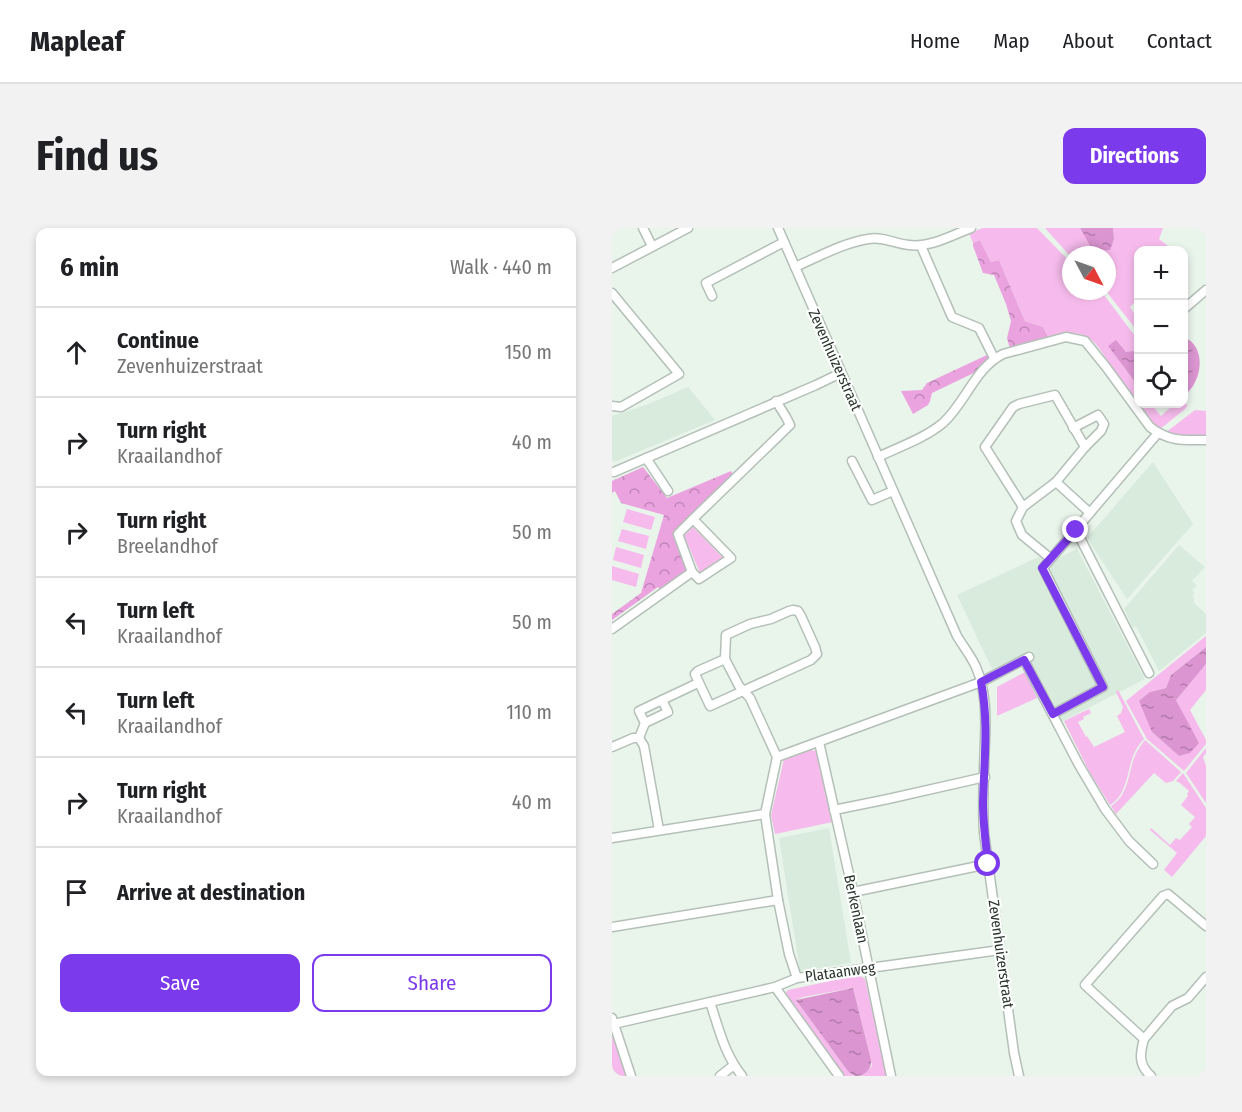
<!DOCTYPE html>
<html lang="en">
<head>
<meta charset="utf-8">
<style>
  :root { --surface:#fff; --page:#f2f2f2; --text:#202124; --muted:#757577; --line:#e0e0e0; --accent:#7c3aed }
  body { margin:0; font-family:"Fira Sans Condensed",sans-serif; background:var(--page); color:var(--text) }
  .controls { position:absolute; right:18px; top:18px; display:grid; overflow:hidden; border-radius:12px; box-shadow:0 3px 9px #0003 }
  .controls button { width:54px; height:54px; display:grid; place-items:center; padding:0; border:0; border-bottom:2px solid var(--line); background:var(--surface); color:var(--text); font:30px sans-serif }
  .compass { position:absolute; left:450px; top:18px; width:54px; height:54px; border-radius:50%; background:var(--surface); box-shadow:0 3px 9px #0003; rotate:131deg }
  .stop { position:absolute; width:18px; height:18px; margin:-14px; border:4px solid #7c3aed; border-radius:50%; background:#fff }
  .stop.end { background:#7c3aed; border-color:#fff; box-shadow:0 2px 6px #0008 }
  .list { margin:0; padding:0; list-style:none }
  h2 { display:flex; justify-content:space-between; align-items:center; height:78px; margin:0; padding:0 24px; font-size:26px }
  h2 small { font-size:20px; font-weight:400; color:var(--muted) }
  .list li { display:grid; grid-template-columns:39px 1fr auto; gap:18px; align-items:center; box-sizing:border-box; height:90px; padding:0 24px; border-top:2px solid var(--line) }
  .list b { display:block; font-size:22px; white-space:nowrap }
  .list p { margin:0; font-size:20px; white-space:nowrap; color:var(--muted) }
  .list em { font-size:20px; font-style:normal; color:var(--muted) }
  .actions { display:flex; gap:12px; padding:18px 24px }
  .actions a { flex:1; padding:14px 0; border:2px solid var(--accent); border-radius:12px; text-align:center; font-size:21px; color:var(--accent) }
  .actions .main { background:var(--accent); color:#fff }
  .icon { flex:none; width:33px; height:33px; fill:none; stroke:currentColor; stroke-width:2; stroke-linecap:round; stroke-linejoin:round }
  .map { position:relative; flex:none; width:594px; height:848px; overflow:hidden; border-radius:12px }
  header { display:flex; align-items:center; gap:36px; box-sizing:border-box; height:84px; padding:0 30px; background:var(--surface); border-bottom:2px solid var(--line) }
  header strong { font-size:28px }
  nav { display:flex; gap:33px; margin-inline-start:auto; font-size:21px }
  .intro { display:flex; align-items:center; justify-content:space-between; box-sizing:border-box; height:144px; padding:0 36px }
  h1 { margin:0; font-size:42px }
  .button { padding:15px 27px; border-radius:12px; background:var(--accent); color:#fff; font-size:21px; font-weight:700 }
  main { display:flex; gap:36px; padding:0 36px }
  aside { flex:1; background:var(--surface); border-radius:12px; box-shadow:0 3px 9px #0003 }
  .map>svg:first-child { display:block }
  .built { fill:#d9ebdd }
  .grass { fill:#f6bbec }
  .forest { fill:url(#forest-crowns) }
  .water { fill:url(#water-ripples) }
  .lines { fill:none; stroke-linecap:round; stroke-linejoin:round }
  .minor-casing { stroke:#b4c0b7; stroke-width:11 }
  .minor { stroke:#fff; stroke-width:8 }
  .route { stroke:#7c3aed; stroke-width:8 }
  .labels { text-anchor:middle; dominant-baseline:central; stroke-width:4.5; stroke-linejoin:round; paint-order:stroke }
  .street-label { font-size:15px; fill:#2d322e; stroke:#fcfffd }
</style>
</head>
<body>
<header>
<strong>Mapleaf</strong>
<nav><a>Home</a><a>Map</a><a>About</a><a>Contact</a></nav>
</header>
<div class="intro"><h1>Find us</h1><a class="button">Directions</a></div>
<main>
<aside>
<h2>6 min<small>Walk · 440 m</small></h2>
<ul class="list">
<li><svg class="icon" aria-label="ahead" viewBox="0 0 24 24"><path d="M12 20V5M6 11l6-6 6 6"/></svg><div><b>Continue</b><p>Zevenhuizerstraat</p></div><em>150 m</em></li>
<li><svg class="icon" aria-label="right" viewBox="0 0 24 24"><path d="M7 20v-9h11M14 6l5 5-5 5"/></svg><div><b>Turn right</b><p>Kraailandhof</p></div><em>40 m</em></li>
<li><svg class="icon" aria-label="right" viewBox="0 0 24 24"><path d="M7 20v-9h11M14 6l5 5-5 5"/></svg><div><b>Turn right</b><p>Breelandhof</p></div><em>50 m</em></li>
<li><svg class="icon" aria-label="left" viewBox="0 0 24 24"><path d="M17 20v-9H6M10 6l-5 5 5 5"/></svg><div><b>Turn left</b><p>Kraailandhof</p></div><em>50 m</em></li>
<li><svg class="icon" aria-label="left" viewBox="0 0 24 24"><path d="M17 20v-9H6M10 6l-5 5 5 5"/></svg><div><b>Turn left</b><p>Kraailandhof</p></div><em>110 m</em></li>
<li><svg class="icon" aria-label="right" viewBox="0 0 24 24"><path d="M7 20v-9h11M14 6l5 5-5 5"/></svg><div><b>Turn right</b><p>Kraailandhof</p></div><em>40 m</em></li>
<li><svg class="icon" aria-label="arrive" viewBox="0 0 24 24"><path d="M6 21V4h12l-3 4 3 4H6"/></svg><div><b>Arrive at destination</b></div></li>
</ul>
<div class="actions"><a class="main">Save</a><a>Share</a></div>
</aside>
<div class="map">
<svg width="594" height="848" viewBox="0 0 594 848">
  <defs>
    <pattern id="forest-crowns" width="20" height="18" patternUnits="userSpaceOnUse" patternTransform="scale(1.5)"><rect width="20" height="18" fill="#eba3e0"/><path d="M2 6a3 3 0 1 1 6 0M12 15a3 3 0 1 1 6 0" fill="none" stroke="#bf85b6"/></pattern>
    <pattern id="water-ripples" width="26" height="14" patternUnits="userSpaceOnUse" patternTransform="scale(1.5)"><rect width="26" height="14" fill="#db95d1"/><path d="M2 4q2-2 4 0t4 0M15 11q2-2 4 0t4 0" fill="none" stroke="#b27aaa"/></pattern>
  </defs>
  <rect width="100%" height="100%" fill="#e9f4eb"/>
  <g class="built">
    <path d="M76,159L103,192L2,234L0,232V188L34,177Z"/>
    <path d="M541,234L581,296L515,371L475,310Z"/>
    <path d="M567,317L593,339L580,353L585,358L580,362L582,364L581,369L583,372L581,374L594,386V405L547,443L524,398L521,400L512,381Z"/>
    <path d="M465,321L533,451L449,494L414,425L380,441L345,367L437,324L445,331Z"/>
    <path d="M217,600L239,735L188,743L167,610Z"/>
  </g>
  <g class="grass">
    <path d="M371,0H425L459,35V63H489L526,112V130L522,124H514L496,118L526,158V176H539L549,188L562,176H572V169L575,178L573,181L547,202L538,194L487,120C470,99 461,106 437,110L431,99L413,93L387,32L379,34L368,12L361,15L357,5Z"/>
    <path d="M433,0H468L482,23L502,11L501,0H551L547,11L561,22H526V60L522,70V75L518,79L526,92V104L494,63L495,27H459V29Z"/>
    <path d="M583,182L594,183V209H573L553,205Z"/>
    <path d="M15,281L43,289L39,302L11,294Z"/>
    <path d="M81,299L112,331L89,347L72,308Z"/>
    <path d="M10,301L37,308L34,321L6,313Z"/>
    <path d="M4,319L32,327L29,340L1,332Z"/>
    <path d="M0,338L27,346L24,359L0,352Z"/>
    <path d="M594,408V419L559,447L554,460L538,464L540,504L567,528L586,515L564,472V471L594,436V462L578,482L594,512V516L572,543L535,511L514,473Z"/>
    <path d="M413,444L425,470L385,488V459Z"/>
    <path d="M506,462L532,511C527,516 524,521 521,528C515,544 515,567 498,577L478,545L452,493L477,481L479,485L471,489L472,491L466,494L474,509L475,508L482,519L513,504L505,488L509,485L511,479L504,464Z"/>
    <path d="M533,512L569,544L561,553L554,555L542,545L504,586L499,578C516,568 516,547 522,530C525,523 528,518 533,512Z"/>
    <path d="M594,520V527L593,526L591,529L594,538V575L574,545Z"/>
    <path d="M198,522L204,523L207,527L221,594L163,606L159,587L172,531Z"/>
    <path d="M571,545L594,580V608L560,649L552,642L565,625L538,602L539,600L558,617L564,610L568,612L580,599L577,596L583,589L569,577L576,568L575,566L577,563L568,555L564,553Z"/>
    <path d="M247,747L253,751L276,848H247L253,845L260,838L259,832L241,760L191,769L184,772L235,842L241,848H244H231L178,775L174,764L176,762Z"/>
    <path d="M0,807L14,848H0Z"/>
  </g>
  <g class="forest">
    <path d="M368,12L379,34L387,32L413,93L431,99L437,110L398,121L395,110L399,93L394,76L382,47L371,45L361,18V15Z"/>
    <path d="M375,127L377,131L368,142L320,165L318,173L316,177L301,186L289,163L310,162L315,155Z"/>
    <path d="M31,239L55,270L119,243L122,248L62,304L74,341V345L50,364L46,359L0,392V386L29,365L52,287L9,275L3,263L0,265V253Z"/>
  </g>
  <g class="water">
    <path d="M468,0H501L502,11L498,22L481,23Z"/>
    <path d="M572,109C594,118 592,152 572,168V157L573,154L572,151Z"/>
    <path d="M504,112L514,124L522,123L526,130V158L496,118Z"/>
    <path d="M594,419V436L564,472L587,515L578,525L567,528L540,504L527,473L538,464L554,460L559,447Z"/>
    <path d="M241,760L259,832C260,841 253,848 243,848C240,847 237,844 235,842L184,772Z"/>
  </g>
  <g class="lines">
    <defs>
      <g id="minor">
        <path d="M31,0L40,18"/>
        <path d="M166,0L345,408C351,418 359,428 364,439C374,462 374,488 373,512C372,543 370,574 372,605L402,825L407,848"/>
        <path d="M309,18L340,89L367,100L382,130"/>
        <path d="M183,39C206,29 231,15 256,11C271,8 283,16 297,17C318,20 340,7 359,0"/>
        <path d="M0,40L76,0"/>
        <path d="M0,65L67,146L9,179L0,178"/>
        <path d="M100,68L94,55L172,14"/>
        <path d="M572,81L594,62"/>
        <path d="M461,200L486,187L492,196L489,203L473,219"/>
        <path d="M266,229C287,219 313,210 331,195C354,174 363,140 391,126L454,109L473,113L494,139L538,199C558,214 570,212 594,212"/>
        <path d="M34,230L56,263"/>
        <path d="M240,233L260,272L281,263"/>
        <path d="M2,244L204,157L229,145"/>
        <path d="M444,254L478,285"/>
        <path d="M411,279L373,219L401,179L407,176L443,167L473,219L444,254L411,279L404,293L410,307L438,330"/>
        <path d="M464,302L537,445"/>
        <path d="M80,344L66,306L81,291"/>
        <path d="M181,382L186,383L189,388L203,419L205,426L199,432L98,478L83,446L86,443L113,431L114,407L138,396L159,391L177,383Z"/>
        <path d="M0,401L80,344L87,351L119,330L81,291L178,197L174,189L164,173"/>
        <path d="M113,431L127,458L138,470L165,529"/>
        <path d="M412,432L467,537L493,581L517,613L541,636"/>
        <path d="M441,486L491,459L431,340L546,205"/>
        <path d="M33,495L27,483L50,472"/>
        <path d="M27,510L33,495L56,484L50,472L86,455"/>
        <path d="M207,514L241,664L279,848"/>
        <path d="M0,519L21,510H27L32,518L47,602"/>
        <path d="M165,529L369,454L417,429"/>
        <path d="M165,529L153,586L166,672L177,726L185,750"/>
        <path d="M222,582L276,571L373,549"/>
        <path d="M0,610L153,586"/>
        <path d="M241,664L376,636"/>
        <path d="M0,699L166,672"/>
        <path d="M163,759L227,848"/>
        <path d="M98,774C107,801 112,825 130,848"/>
        <path d="M0,790L19,848"/>
        <path d="M2,796L163,759L185,750L388,722"/>
        <path d="M532,811L560,778L576,770L594,749"/>
        <path d="M108,848L122,837"/>
        <path d="M539,848C526,837 528,825 532,811L473,757L551,668L556,666L594,698"/>
      </g>
    </defs>
    <use href="#minor" class="minor-casing"/>
    <use href="#minor" class="minor"/>
  </g>
  <g class="lines">
    <path class="route" d="M376,636C374,616 371,596 371,575C372,534 377,494 369,454L412,432L441,486L491,459L430,340L464,302"/>
  </g>
  <g class="labels">
    <g class="street-label">
      <text transform="translate(223 132) rotate(66)">Zevenhuizerstraat</text>
      <text transform="translate(244 681) rotate(78)">Berkenlaan</text>
      <text transform="translate(389 726) rotate(82)">Zevenhuizerstraat</text>
      <text transform="translate(228 744) rotate(-8)">Plataanweg</text>
    </g>
  </g>
</svg>
<div class="controls">
<button>+</button>
<button>−</button>
<button><svg class="icon" aria-label="locate" viewBox="0 0 24 24"><circle cx="12" cy="12" r="6"/><path d="M12 2v4M12 18v4M2 12h4M18 12h4"/></svg></button>
</div>
<svg class="compass" viewBox="-18 -18 36 36"><path d="M0-13l5 13h-10z" fill="#e53935"/><path d="M0 13l5-13h-10z" fill="#757577"/></svg>
<div class="stop" style="left:376px;top:636px"></div>
<div class="stop end" style="left:464px;top:302px"></div>
</div>
</main>
</body>
</html>
